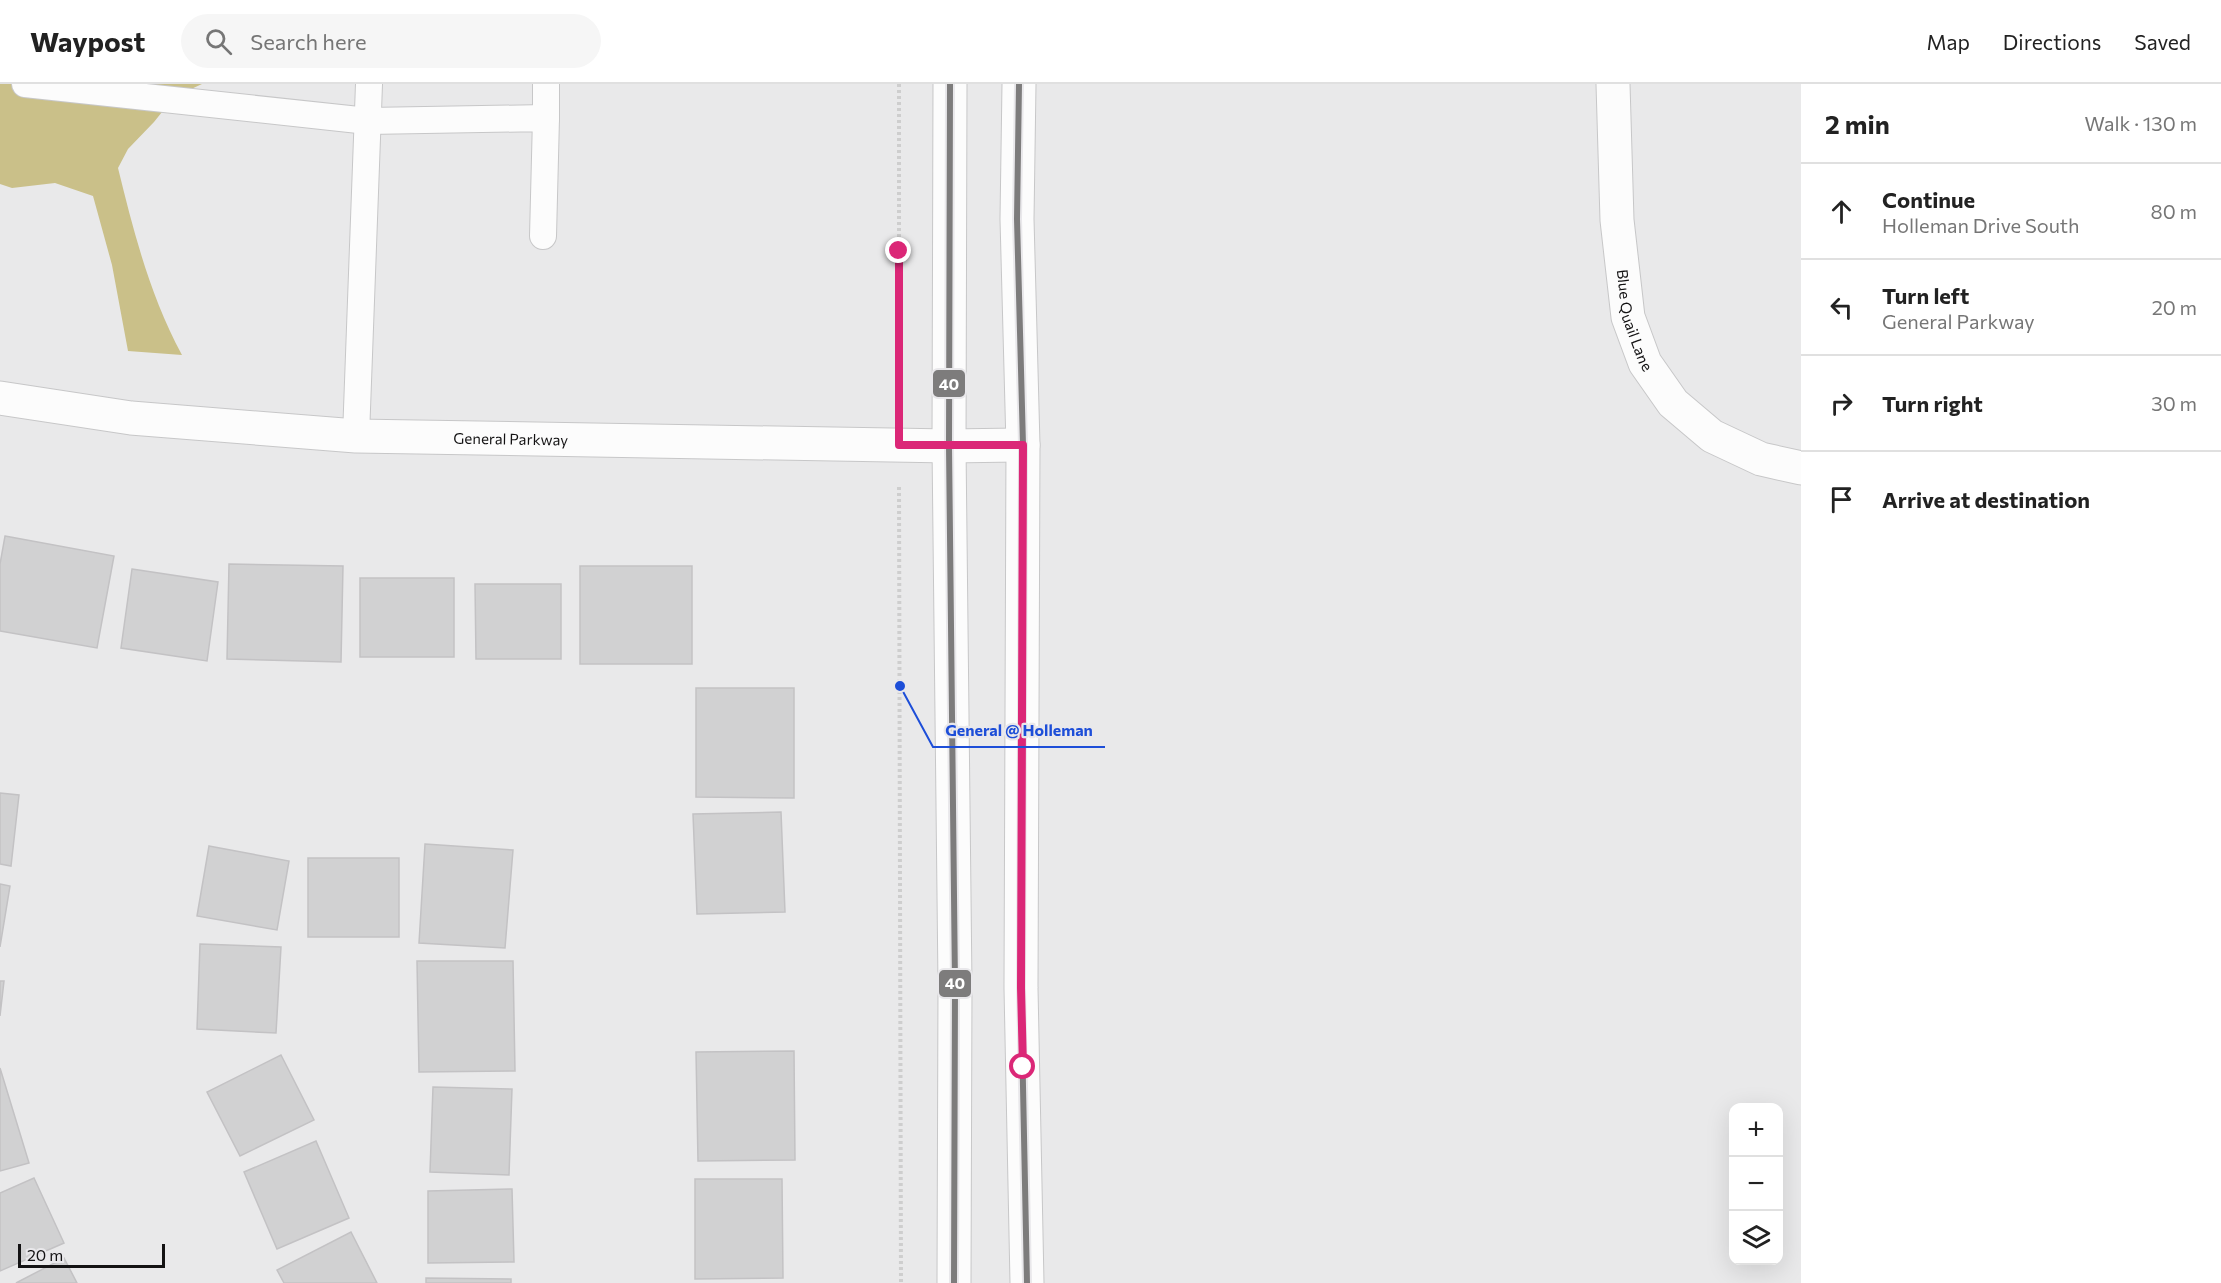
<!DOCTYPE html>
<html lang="en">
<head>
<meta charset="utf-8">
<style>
  :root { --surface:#fff; --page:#f6f6f6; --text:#222; --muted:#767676; --line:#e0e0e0 }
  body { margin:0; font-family:Commissioner,sans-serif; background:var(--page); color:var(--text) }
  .controls { position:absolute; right:18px; bottom:18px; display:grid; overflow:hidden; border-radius:12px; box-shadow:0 6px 24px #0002 }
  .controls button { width:54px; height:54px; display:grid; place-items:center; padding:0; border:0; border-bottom:2px solid var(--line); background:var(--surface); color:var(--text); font:30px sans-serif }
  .scale { position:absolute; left:18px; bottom:15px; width:147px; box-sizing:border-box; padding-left:6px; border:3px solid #131213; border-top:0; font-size:16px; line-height:21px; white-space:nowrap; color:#131213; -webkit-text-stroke:4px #e9e8eb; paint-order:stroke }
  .stop { position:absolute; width:18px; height:18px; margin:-14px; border:4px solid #db2777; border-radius:50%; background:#fff }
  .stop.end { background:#db2777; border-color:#fff; box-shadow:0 2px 6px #0008 }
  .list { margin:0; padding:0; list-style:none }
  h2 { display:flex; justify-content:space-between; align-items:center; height:78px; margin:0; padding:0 24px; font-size:26px }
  h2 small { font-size:20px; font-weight:400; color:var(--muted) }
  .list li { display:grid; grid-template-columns:39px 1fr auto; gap:18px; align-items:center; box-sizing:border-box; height:96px; padding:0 24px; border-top:2px solid var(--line) }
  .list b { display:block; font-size:22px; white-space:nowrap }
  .list p { margin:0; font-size:20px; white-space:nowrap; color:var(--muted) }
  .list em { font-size:20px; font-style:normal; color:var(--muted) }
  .icon { flex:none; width:33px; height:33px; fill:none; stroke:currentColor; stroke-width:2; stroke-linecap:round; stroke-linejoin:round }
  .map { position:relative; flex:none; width:1801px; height:1199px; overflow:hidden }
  header { display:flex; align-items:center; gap:36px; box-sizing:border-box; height:84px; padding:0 30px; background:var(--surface); border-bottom:2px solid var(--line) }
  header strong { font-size:28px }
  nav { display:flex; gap:33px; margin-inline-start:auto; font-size:21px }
  .search { width:420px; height:54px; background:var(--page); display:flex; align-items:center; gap:15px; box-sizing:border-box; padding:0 21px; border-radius:33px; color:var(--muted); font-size:22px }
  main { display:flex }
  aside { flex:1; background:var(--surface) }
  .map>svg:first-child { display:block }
  .water { fill:#cac089 }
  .building { fill:#d1d1d2; stroke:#c3c2c4; stroke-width:1.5 }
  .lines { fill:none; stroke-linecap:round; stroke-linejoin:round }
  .lane-casing { stroke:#c7c7c8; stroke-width:28 }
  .street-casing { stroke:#c7c7c8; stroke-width:35 }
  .secondary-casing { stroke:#c7c7c8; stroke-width:35 }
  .path { stroke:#cecece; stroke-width:4; stroke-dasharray:3 3; stroke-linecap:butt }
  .lane { stroke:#fcfcfc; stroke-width:26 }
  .street { stroke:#fcfcfc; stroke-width:33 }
  .secondary { stroke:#fcfcfc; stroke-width:33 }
  .bus-1-casing { stroke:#e9e8eb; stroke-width:10 }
  .bus-1 { stroke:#7d7c7c; stroke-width:6 }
  .route { stroke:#db2777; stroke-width:8 }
  .labels { text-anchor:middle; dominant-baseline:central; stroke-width:4.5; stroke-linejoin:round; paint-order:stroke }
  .street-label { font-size:15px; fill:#131213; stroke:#e9e8eb }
  .leader { fill:none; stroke:#1d4ed8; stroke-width:2 }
  .callout-dot { fill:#1d4ed8; stroke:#e9e8eb; stroke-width:2 }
  .callout-label { font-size:16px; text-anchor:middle; font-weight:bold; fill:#1d4ed8; stroke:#e9e8eb; stroke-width:4.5; stroke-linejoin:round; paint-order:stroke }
  .line-badge { stroke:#e9e8eb; stroke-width:2 }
  .badge-label { font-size:16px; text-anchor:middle; font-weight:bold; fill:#fff }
</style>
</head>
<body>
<header>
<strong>Waypost</strong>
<div class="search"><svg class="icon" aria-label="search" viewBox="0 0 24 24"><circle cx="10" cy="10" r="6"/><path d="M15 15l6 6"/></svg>Search here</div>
<nav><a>Map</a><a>Directions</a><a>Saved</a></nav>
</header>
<main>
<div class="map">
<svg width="1801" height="1199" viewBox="0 0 1801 1199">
  <rect width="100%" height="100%" fill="#e9e9ea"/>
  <path class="water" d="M0,0H202L174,13L154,38L128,65L118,84C134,149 150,212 182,271L128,267L112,181L93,112L55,99L12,104L0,100Z"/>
  <g class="building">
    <path d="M5,452L114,472L97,564L0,547V480Z"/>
    <path d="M229,480L343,482L341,578L227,575Z"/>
    <rect x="580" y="482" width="112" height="98"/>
    <path d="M132,485L218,498L207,577L121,564Z"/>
    <rect x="360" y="494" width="94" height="79"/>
    <path d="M475,500H561V575H476Z"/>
    <path d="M696,604H794V714L696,713Z"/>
    <path d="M0,709L19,711L11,782L0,780Z"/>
    <path d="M781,728L785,828L697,830L693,730Z"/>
    <path d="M425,760L513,766L505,864L419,859Z"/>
    <path d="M209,762L289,777L277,846L197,832Z"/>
    <rect x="308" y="774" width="91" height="79"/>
    <path d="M0,800L10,802L0,863Z"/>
    <path d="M200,860L281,863L276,949L197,945Z"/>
    <path d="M417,877H513L515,987L419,988Z"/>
    <path d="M0,897H4L0,932Z"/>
    <path d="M794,967L795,1076L698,1077L696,968Z"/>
    <path d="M281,971L314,1036L240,1072L207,1008Z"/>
    <path d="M0,984L29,1079L0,1087Z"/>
    <path d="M433,1003L512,1005L509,1091L430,1088Z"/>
    <path d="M316,1057L349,1134L277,1165L244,1088Z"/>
    <path d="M34,1094L64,1159L0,1187V1109Z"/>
    <path d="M695,1095H782L783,1194L695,1195Z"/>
    <path d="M512,1105L514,1178L428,1179V1107Z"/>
    <path d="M351,1148L377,1199H284L277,1186Z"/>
    <path d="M64,1174L77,1199H16Z"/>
    <path d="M426,1194L511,1195V1199H426Z"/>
  </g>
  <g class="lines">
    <defs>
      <g id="lane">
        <path d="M25,0L368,37L546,34L543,152"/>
        <path d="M546,34V0"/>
        <path d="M356,352L369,0"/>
      </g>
      <g id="street">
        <path id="s1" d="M1613,0L1617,136L1628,233L1645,279L1673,319L1712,352L1761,375L1801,384"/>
        <path id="s2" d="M0,314L131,334L356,352L949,362L1023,361"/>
      </g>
      <g id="secondary">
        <path d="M950,0L949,362L955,901L954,1199"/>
        <path d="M1019,0L1017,135L1023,361L1021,904L1027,1199"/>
      </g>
    </defs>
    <use href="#lane" class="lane-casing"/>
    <use href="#street" class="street-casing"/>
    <use href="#secondary" class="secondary-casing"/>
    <g class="path">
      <path d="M899,0V320"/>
      <path d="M899,403L901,1199"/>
    </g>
    <use href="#lane" class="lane"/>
    <use href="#street" class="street"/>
    <use href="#secondary" class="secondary"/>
    <defs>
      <g id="bus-1">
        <path d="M950,0L949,362L955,901L954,1199"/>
        <path d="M1019,0L1017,135L1023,361L1021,904L1027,1199"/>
      </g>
    </defs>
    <use href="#bus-1" class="bus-1-casing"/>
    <use href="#bus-1" class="bus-1"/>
  </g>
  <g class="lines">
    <path class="route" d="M899,167V361H1023L1021,904L1023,983"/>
  </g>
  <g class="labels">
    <g class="street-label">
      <text stroke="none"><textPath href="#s1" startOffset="238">Blue Quail Lane</textPath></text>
      <text stroke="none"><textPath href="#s2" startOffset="513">General Parkway</textPath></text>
    </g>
  </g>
  <path class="leader" d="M900 602L933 663H1105"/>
  <circle class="callout-dot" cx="900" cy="602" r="6"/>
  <g class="callout-label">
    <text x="1019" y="652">General @ Holleman</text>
  </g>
  <g class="line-badge">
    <rect x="932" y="285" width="34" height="29" rx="6" fill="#7d7c7c"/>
    <rect x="938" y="885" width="34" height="29" rx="6" fill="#7d7c7c"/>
  </g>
  <g class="badge-label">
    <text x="949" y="306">40</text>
    <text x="955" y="905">40</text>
  </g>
</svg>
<div class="controls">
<button>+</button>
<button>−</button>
<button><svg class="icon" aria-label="layers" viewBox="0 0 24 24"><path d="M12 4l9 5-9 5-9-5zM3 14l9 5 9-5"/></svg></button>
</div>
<div class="scale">20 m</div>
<div class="stop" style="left:1023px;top:983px"></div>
<div class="stop end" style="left:899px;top:167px"></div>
</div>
<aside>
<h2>2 min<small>Walk · 130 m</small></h2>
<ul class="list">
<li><svg class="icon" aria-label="ahead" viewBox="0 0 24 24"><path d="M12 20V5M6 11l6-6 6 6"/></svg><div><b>Continue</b><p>Holleman Drive South</p></div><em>80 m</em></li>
<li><svg class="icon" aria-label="left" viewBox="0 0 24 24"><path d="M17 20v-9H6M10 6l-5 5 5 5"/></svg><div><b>Turn left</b><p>General Parkway</p></div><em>20 m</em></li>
<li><svg class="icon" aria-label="right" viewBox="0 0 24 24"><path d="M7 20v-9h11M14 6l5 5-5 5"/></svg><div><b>Turn right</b></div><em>30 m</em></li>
<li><svg class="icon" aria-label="arrive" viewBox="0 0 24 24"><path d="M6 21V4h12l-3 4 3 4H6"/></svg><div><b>Arrive at destination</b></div></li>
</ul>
</aside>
</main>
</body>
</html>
